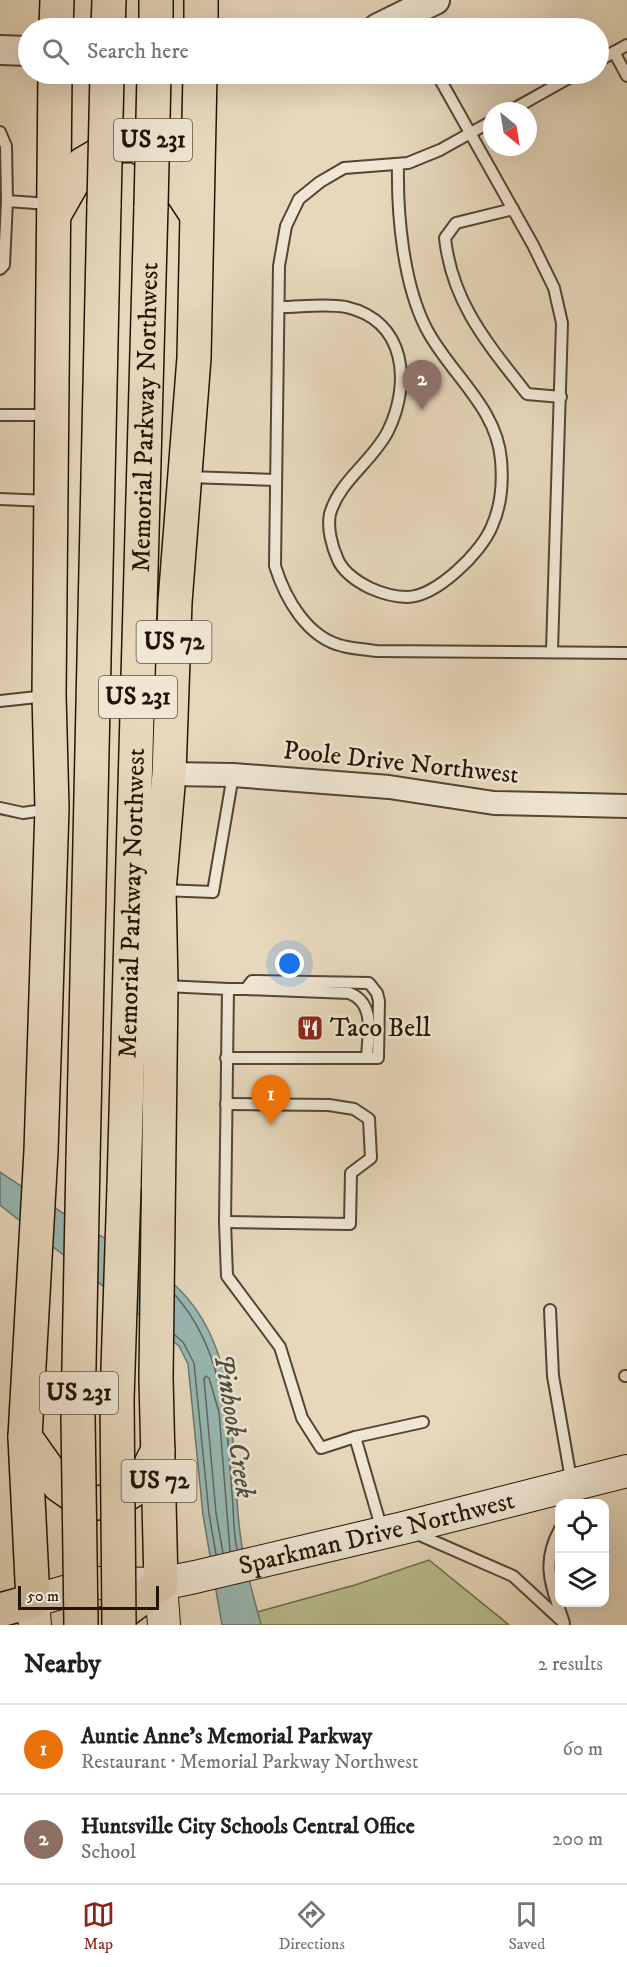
<!DOCTYPE html>
<html lang="en">
<head>
<meta charset="utf-8">
<style>
  :root { --surface:#fff; --page:#f2f2f2; --text:#202124; --muted:#757577; --line:#e0e0e0; --accent:#8f2418 }
  body { margin:0; font-family:"IM FELL DW Pica",serif; background:var(--page); color:var(--text) }
  .controls { position:absolute; right:18px; bottom:18px; display:grid; overflow:hidden; border-radius:12px; box-shadow:0 6px 24px #0002 }
  .controls button { width:54px; height:54px; display:grid; place-items:center; padding:0; border:0; border-bottom:2px solid var(--line); background:var(--surface); color:var(--text); font:30px sans-serif }
  .compass { position:absolute; left:483px; top:102px; width:54px; height:54px; border-radius:50%; background:var(--surface); box-shadow:0 6px 24px #0002; rotate:150deg }
  .scale { position:absolute; left:18px; bottom:15px; width:141px; box-sizing:border-box; padding-left:6px; border:3px solid #231405; border-top:0; font-size:16px; line-height:21px; white-space:nowrap; color:#231405; -webkit-text-stroke:4px #efe6d3; paint-order:stroke }
  .you { position:absolute; left:290px; top:964px; width:21px; height:21px; margin:-15px; border:4px solid #fff; border-radius:50%; background:#1a73e8; box-shadow:0 0 0 9px #1a73e833 }
  .badge { display:grid; place-items:center; width:39px; height:39px; border-radius:50%; background:var(--accent); color:#fff; font-size:20px; font-weight:700 }
  .pin { position:absolute; translate:-50% -50px; filter:drop-shadow(0 2px 3px #0008) }
  .pin::after { content:''; position:absolute; top:32px; width:21px; height:18px; background:inherit; clip-path:polygon(0 0,100% 0,50% 100%) }
  .list { margin:0; padding:0; list-style:none }
  h2 { display:flex; justify-content:space-between; align-items:center; height:78px; margin:0; padding:0 24px; font-size:26px }
  h2 small { font-size:20px; font-weight:400; color:var(--muted) }
  .list li { display:grid; grid-template-columns:39px 1fr auto; gap:18px; align-items:center; box-sizing:border-box; height:90px; padding:0 24px; border-top:2px solid var(--line) }
  .list b { display:block; font-size:22px; white-space:nowrap }
  .list p { margin:0; font-size:20px; white-space:nowrap; color:var(--muted) }
  .list em { font-size:20px; font-style:normal; color:var(--muted) }
  .icon { flex:none; width:33px; height:33px; fill:none; stroke:currentColor; stroke-width:2; stroke-linecap:round; stroke-linejoin:round }
  .map { position:relative; flex:none; width:627px; height:1625px; overflow:hidden }
  .search { position:absolute; background:var(--surface); box-shadow:0 6px 24px #0002; left:18px; right:18px; top:18px; height:66px; display:flex; align-items:center; gap:15px; box-sizing:border-box; padding:0 21px; border-radius:33px; color:var(--muted); font-size:22px }
  .sheet { height:258px; background:var(--surface) }
  nav { display:flex; justify-content:space-around; align-items:center; box-sizing:border-box; height:84px; border-top:2px solid var(--line); background:var(--surface); font-size:16px; color:var(--muted) }
  nav a { display:grid; justify-items:center; gap:3px }
  nav .on { color:var(--accent) }
  .map>svg:first-child { display:block }
  .green { fill:#b8be8f; stroke:#6e694a; stroke-width:1.5 }
  .water { fill:#97b9b4; stroke:#69776e; stroke-width:1.5 }
  .lines { fill:none; stroke-linecap:round; stroke-linejoin:round }
  .shore { stroke:#5d665c; stroke-width:1.5 }
  .service-casing { stroke:#544533; stroke-width:14 }
  .minor-casing { stroke:#544533; stroke-width:26 }
  .tertiary-casing { stroke:#544533; stroke-width:32 }
  .secondary-casing { stroke:#231405; stroke-width:34 }
  .trunk-casing { stroke:#231405; stroke-width:36 }
  .motorway-casing { stroke:#231405; stroke-width:36 }
  .service { stroke:#efe6d3; stroke-width:10 }
  .minor { stroke:#efe6d3; stroke-width:22 }
  .tertiary { stroke:#efe6d3; stroke-width:28 }
  .secondary { stroke:#efe6d3; stroke-width:32 }
  .trunk { stroke:#e7d8bc; stroke-width:33 }
  .motorway { stroke:#e7d8bc; stroke-width:33 }
  .motorway-bridge-casing { stroke:#231405; stroke-width:36; stroke-linecap:butt }
  .motorway-bridge { stroke:#e7d8bc; stroke-width:33 }
  .labels { text-anchor:middle; dominant-baseline:central; stroke-width:5; stroke-linejoin:round; paint-order:stroke }
  .shield { fill:#efe6d3; stroke:#605343; stroke-width:1.5 }
  .shield-label { font-size:24px; font-weight:bold; fill:#231405 }
  .street-label { font-size:26px; fill:#231405; stroke:#efe6d3 }
  .poi-label { font-size:26px; fill:#231405; stroke:#efe6d3; text-anchor:start }
  .water-label { font-size:27px; font-style:italic; fill:#4c4e42; stroke:#efe6d3 }
</style>
</head>
<body>
<div class="map">
<svg width="627" height="1625" viewBox="0 0 627 1625">
  <rect width="100%" height="100%" fill="#e7d8bc"/>
  <filter id="stains"><feTurbulence type="fractalNoise" baseFrequency=".00333" numOctaves="4"/><feColorMatrix values="0 0 0 0 .2 0 0 0 0 .09 0 0 0 0 .02 0 0 0 .5 -.17"/></filter>
  <radialGradient id="worn" r=".72"><stop offset=".6" stop-color="#630" stop-opacity="0"/><stop offset="1" stop-color="#630" stop-opacity=".3"/></radialGradient>
  <path class="green" d="M429,1560L509,1625H261L257,1612L355,1585Z"/>
  <path class="water" d="M0,1172C30,1192 61,1212 92,1231C119,1246 145,1260 169,1280C246,1344 228,1453 241,1540C245,1569 254,1597 261,1625H222L203,1515L188,1364L179,1346L0,1205Z"/>
  <g class="lines">
    <g class="shore">
      <path d="M175,1295C224,1350 227,1424 232,1494C234,1512 233,1532 237,1549"/>
      <path d="M175,1335L183,1342L194,1363L209,1514L216,1554"/>
      <path d="M223,1553L216,1513L204,1379L206,1376L209,1378L219,1412L230,1551"/>
    </g>
    <defs>
      <g id="service">
        <path d="M614,52L627,76"/>
        <path d="M598,61L627,45"/>
        <path d="M437,74L533,245L554,288L562,323L552,650"/>
        <path d="M510,111L576,74"/>
        <path d="M492,121L440,150L408,163L344,168L320,182L299,199L286,226L279,266L275,566C285,598 307,638 343,646C353,649 365,649 376,651L627,653"/>
        <path d="M0,132L6,146L7,201L49,204"/>
        <path d="M513,209L456,223L445,238C452,303 488,344 527,394L561,397"/>
        <path d="M0,269L4,265L7,201"/>
        <path d="M279,307C300,307 326,303 346,307C407,321 411,384 388,431C373,461 339,481 330,514C327,528 332,547 338,560C344,573 358,582 370,588C381,593 395,597 407,597C436,597 482,552 492,526C501,506 503,482 501,460C497,407 449,373 426,328C403,283 397,214 398,164"/>
        <path d="M0,415H49"/>
        <path d="M187,477L276,480"/>
        <path d="M0,499L48,501"/>
        <path d="M0,701L46,696"/>
        <path d="M0,808L23,813L50,809"/>
        <path d="M161,890L213,892L233,775"/>
        <path d="M165,986L228,989L225,1222L227,1276L280,1347L302,1418L321,1448L355,1437"/>
        <path d="M246,989L349,993C376,1003 368,1034 367,1058"/>
        <path d="M226,1058H378L379,1001L377,993L369,983L252,981L246,989H228"/>
        <path d="M225,1222L350,1224L351,1173L371,1158L369,1119L354,1109L329,1105L226,1104"/>
        <path d="M550,1310L553,1376L572,1485L568,1504"/>
        <path d="M625,1376H627"/>
        <path d="M560,1529C541,1563 551,1585 563,1620"/>
        <path d="M382,1530L355,1437L423,1422"/>
        <path d="M415,1533L513,1576L564,1623"/>
      </g>
      <path id="minor" d="M169,774L233,775L389,787L494,803L627,806"/>
      <g id="tertiary">
        <path d="M378,28L435,0"/>
        <path d="M0,50L28,51"/>
      </g>
      <g id="secondary">
        <path d="M161,1584L164,1625"/>
        <path id="s1" d="M35,1625L33,1601L95,1583L161,1584L195,1577L403,1528L627,1471"/>
      </g>
      <g id="trunk">
        <path d="M56,28L57,0"/>
        <path d="M201,28V0"/>
        <path d="M54,215L83,164L114,146L136,145L161,161L196,214"/>
        <path d="M25,1437L59,1485L86,1504L115,1501L140,1486L158,1450"/>
        <path d="M0,1610L33,1601L25,1437L41,1151L52,808L49,695L55,74"/>
        <path d="M98,1625L108,1623L161,1584L156,1378L161,986L159,890L169,774L175,602L194,358L200,74"/>
      </g>
      <g id="motorway">
        <path d="M108,28L109,0"/>
        <path d="M156,28V0"/>
        <path d="M83,1160L104,205"/>
        <path id="s2" d="M124,1187L151,206"/>
      </g>
    </defs>
    <use href="#service" class="service-casing"/>
    <use href="#minor" class="minor-casing"/>
    <use href="#tertiary" class="tertiary-casing"/>
    <use href="#secondary" class="secondary-casing"/>
    <use href="#trunk" class="trunk-casing"/>
    <use href="#motorway" class="motorway-casing"/>
    <use href="#service" class="service"/>
    <use href="#minor" class="minor"/>
    <use href="#tertiary" class="tertiary"/>
    <use href="#secondary" class="secondary"/>
    <use href="#trunk" class="trunk"/>
    <use href="#motorway" class="motorway"/>
    <defs>
      <g id="motorway-bridge">
        <path d="M104,205L107,74"/>
        <path d="M151,206L154,74"/>
        <path d="M81,1625L78,1416L83,1160"/>
        <path d="M119,1625L117,1399L124,1187"/>
      </g>
    </defs>
    <use href="#motorway-bridge" class="motorway-bridge-casing"/>
    <use href="#motorway-bridge" class="motorway-bridge"/>
  </g>
  <defs>
    <symbol id="restaurant-square" viewBox="-11 -11 22 22"><rect x="-9" y="-9" width="18" height="18" rx="4" fill="#8f2418" stroke="#efe6d3"/><path d="M-5-6h1v4h1v-4h1v4h1v-4h1v5L-1.5 .5V6h-2V.5L-5-1ZM5-6V6H3V1.5H1.5Q1.5-4 5-6Z" fill="#fff"/></symbol>
  </defs>
  <g fill-rule="evenodd">
    <use href="#restaurant-square" x="295" y="1013" width="30" height="30"/>
  </g>
  <g class="labels">
    <g class="shield">
      <rect x="114" y="119" width="78" height="42" rx="4.5"/>
      <rect x="136.5" y="621" width="75" height="42" rx="4.5"/>
      <rect x="99" y="676" width="78" height="42" rx="4.5"/>
      <rect x="40" y="1372" width="78" height="42" rx="4.5"/>
      <rect x="121.5" y="1460" width="75" height="42" rx="4.5"/>
    </g>
    <g class="shield-label">
      <text x="153" y="140">US 231</text>
      <text x="174" y="642">US 72</text>
      <text x="138" y="697">US 231</text>
      <text x="79" y="1393">US 231</text>
      <text x="159" y="1481">US 72</text>
    </g>
    <g class="street-label">
      <text stroke="none"><textPath href="#s2" startOffset="770">Memorial Parkway Northwest</textPath></text>
      <text transform="translate(401 763) rotate(6)">Poole Drive Northwest</text>
      <text stroke="none"><textPath href="#s2" startOffset="284">Memorial Parkway Northwest</textPath></text>
      <text stroke="none"><textPath href="#s1" startOffset="376">Sparkman Drive Northwest</textPath></text>
    </g>
    <g class="poi-label">
      <text x="330" y="1028">Taco Bell</text>
    </g>
    <g class="water-label">
      <text transform="translate(234 1426) rotate(81)">Pinhook Creek</text>
    </g>
  </g>
  <rect width="100%" height="100%" filter="url(#stains)"/>
  <rect width="100%" height="100%" fill="url(#worn)"/>
</svg>
<div class="controls">
<button><svg class="icon" aria-label="locate" viewBox="0 0 24 24"><circle cx="12" cy="12" r="6"/><path d="M12 2v4M12 18v4M2 12h4M18 12h4"/></svg></button>
<button><svg class="icon" aria-label="layers" viewBox="0 0 24 24"><path d="M12 4l9 5-9 5-9-5zM3 14l9 5 9-5"/></svg></button>
</div>
<svg class="compass" viewBox="-18 -18 36 36"><path d="M0-13l5 13h-10z" fill="#e53935"/><path d="M0 13l5-13h-10z" fill="#757577"/></svg>
<div class="scale">50 m</div>
<div class="you"></div>
<div class="pin badge" style="left:271px;top:1125px;background:#e8710a">1</div>
<div class="pin badge" style="left:422px;top:410px;background:#8d6e63">2</div>
<div class="search"><svg class="icon" aria-label="search" viewBox="0 0 24 24"><circle cx="10" cy="10" r="6"/><path d="M15 15l6 6"/></svg>Search here</div>
</div>
<section class="sheet">
<h2>Nearby<small>2 results</small></h2>
<ul class="list">
<li><span class="badge" style="background:#e8710a">1</span><div><b>Auntie Anne's Memorial Parkway</b><p>Restaurant · Memorial Parkway Northwest</p></div><em>60 m</em></li>
<li><span class="badge" style="background:#8d6e63">2</span><div><b>Huntsville City Schools Central Office</b><p>School</p></div><em>200 m</em></li>
</ul>
</section>
<nav>
<a class="on"><svg class="icon" aria-label="map" viewBox="0 0 24 24"><path d="M3 6l6-2 6 2 6-2v14l-6 2-6-2-6 2zM9 4v14M15 6v14"/></svg>Map</a>
<a><svg class="icon" aria-label="directions" viewBox="0 0 24 24"><path d="M12 3l9 9-9 9-9-9zM9 14v-3h6M13 9l2 2-2 2"/></svg>Directions</a>
<a><svg class="icon" aria-label="saved" viewBox="0 0 24 24"><path d="M7 4h10v16l-5-4-5 4z"/></svg>Saved</a>
</nav>
</body>
</html>
